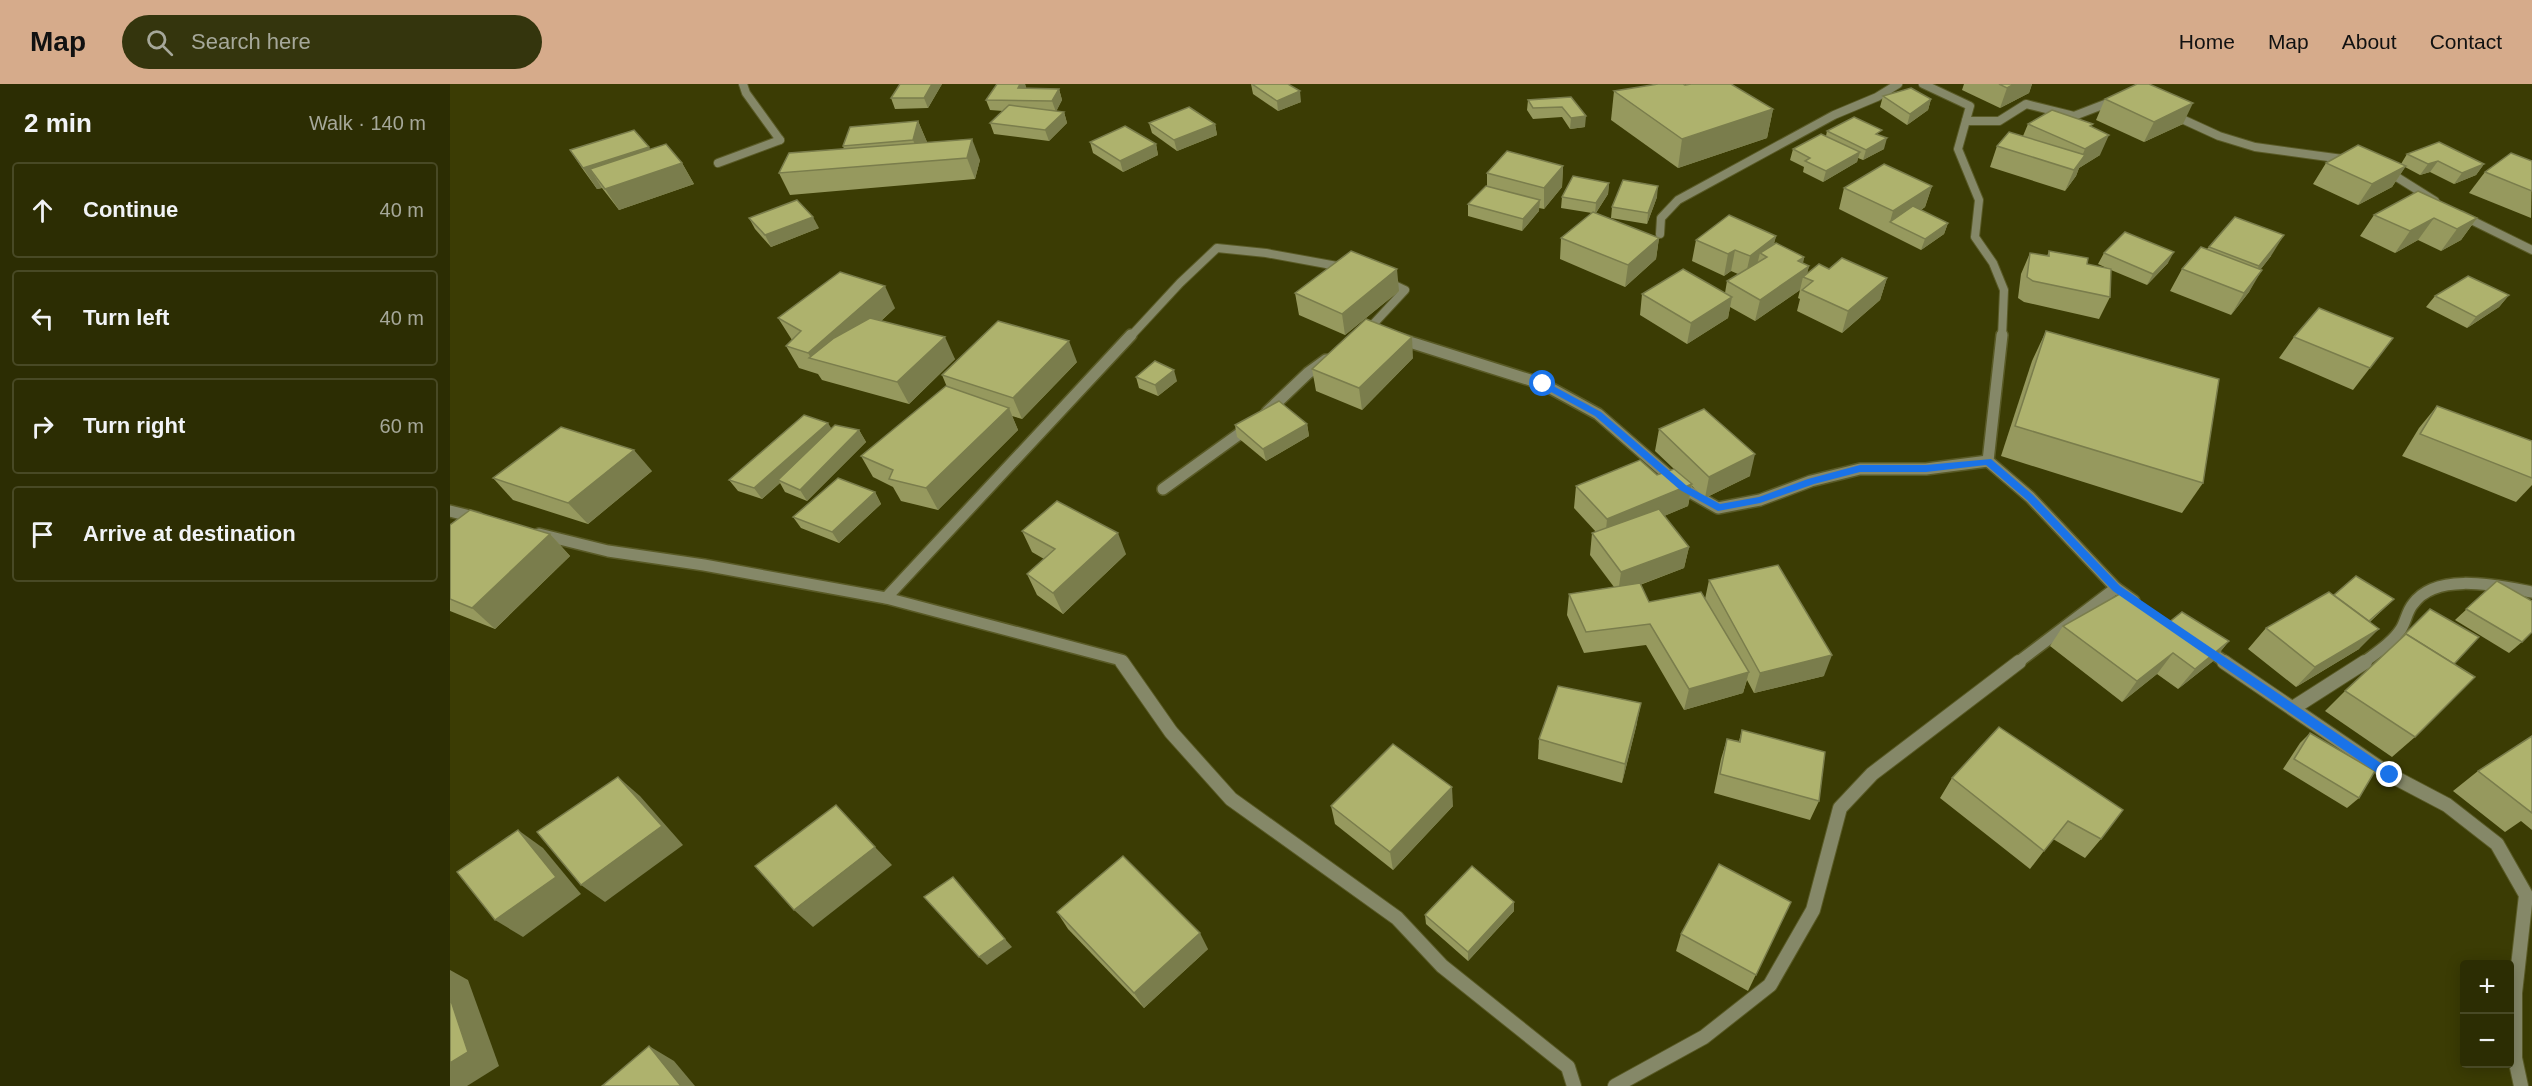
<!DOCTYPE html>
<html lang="en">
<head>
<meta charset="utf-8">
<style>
  :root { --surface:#2c2d03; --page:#34350d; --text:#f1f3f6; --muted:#a6a89a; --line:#484925; --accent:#d6ab8b }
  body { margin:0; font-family:Helvetica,sans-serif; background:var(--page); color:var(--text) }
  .controls { position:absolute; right:18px; bottom:18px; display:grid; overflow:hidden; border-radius:6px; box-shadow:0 3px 15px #0003 }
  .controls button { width:54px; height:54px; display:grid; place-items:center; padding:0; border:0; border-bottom:2px solid var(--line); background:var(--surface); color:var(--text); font:30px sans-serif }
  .stop { position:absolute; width:18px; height:18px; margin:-14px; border:4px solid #1a73e8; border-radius:50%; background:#fff }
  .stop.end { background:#1a73e8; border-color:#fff; box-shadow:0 2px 6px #0008 }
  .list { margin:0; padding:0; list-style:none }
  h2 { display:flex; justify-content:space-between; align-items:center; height:78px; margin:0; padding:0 24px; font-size:26px }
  h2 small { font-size:20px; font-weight:400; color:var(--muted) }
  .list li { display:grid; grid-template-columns:39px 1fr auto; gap:18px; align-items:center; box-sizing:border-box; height:96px; margin:0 12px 12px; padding:0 12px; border:2px solid var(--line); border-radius:6px }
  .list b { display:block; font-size:22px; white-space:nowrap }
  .list em { font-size:20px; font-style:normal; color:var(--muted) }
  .icon { flex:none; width:33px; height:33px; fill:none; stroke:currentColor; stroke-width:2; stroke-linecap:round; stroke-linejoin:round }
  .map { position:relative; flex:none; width:2082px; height:1002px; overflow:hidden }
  header { display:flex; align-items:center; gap:36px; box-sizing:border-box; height:84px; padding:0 30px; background:var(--accent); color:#111 }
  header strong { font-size:28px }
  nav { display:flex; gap:33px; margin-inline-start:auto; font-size:21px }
  .search { width:420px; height:54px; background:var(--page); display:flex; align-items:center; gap:15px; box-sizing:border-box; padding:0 21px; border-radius:33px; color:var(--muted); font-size:22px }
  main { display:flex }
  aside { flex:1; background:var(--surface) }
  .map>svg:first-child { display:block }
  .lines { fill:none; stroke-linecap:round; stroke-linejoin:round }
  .service-casing { stroke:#595a26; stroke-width:10 }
  .minor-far2-casing { stroke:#595a26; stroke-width:10 }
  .minor-far1-casing { stroke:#595a26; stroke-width:14 }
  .minor-casing { stroke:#595a26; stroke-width:16 }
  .service { stroke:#858868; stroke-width:8 }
  .minor-far2 { stroke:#858868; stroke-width:8 }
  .minor-far1 { stroke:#858868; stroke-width:11 }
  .minor { stroke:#858868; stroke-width:14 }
  .wall { fill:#96995e }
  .shaded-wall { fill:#7a7d4c }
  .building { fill:#aeb26d; stroke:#7a7d4c; stroke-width:1.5 }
  .route { fill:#1a73e8 }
</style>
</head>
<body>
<header>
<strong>Map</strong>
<div class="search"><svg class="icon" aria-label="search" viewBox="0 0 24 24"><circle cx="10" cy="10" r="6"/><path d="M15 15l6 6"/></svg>Search here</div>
<nav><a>Home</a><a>Map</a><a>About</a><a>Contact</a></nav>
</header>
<main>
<aside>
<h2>2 min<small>Walk · 140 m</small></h2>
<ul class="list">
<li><svg class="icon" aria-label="ahead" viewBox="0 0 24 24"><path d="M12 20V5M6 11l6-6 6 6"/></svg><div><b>Continue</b></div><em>40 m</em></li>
<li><svg class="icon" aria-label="left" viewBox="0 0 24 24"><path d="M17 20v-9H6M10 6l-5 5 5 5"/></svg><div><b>Turn left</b></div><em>40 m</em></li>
<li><svg class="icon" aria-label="right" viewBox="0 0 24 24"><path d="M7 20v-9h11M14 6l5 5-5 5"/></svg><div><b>Turn right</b></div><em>60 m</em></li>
<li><svg class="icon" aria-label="arrive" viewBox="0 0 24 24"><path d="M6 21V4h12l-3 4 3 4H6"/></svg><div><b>Arrive at destination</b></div></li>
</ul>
</aside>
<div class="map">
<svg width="2082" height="1002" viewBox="0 0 2082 1002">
  <rect width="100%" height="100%" fill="#3b3c04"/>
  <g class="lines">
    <defs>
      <path id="service" d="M268,79L330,56"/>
      <g id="minor-far2">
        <path d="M293,0L296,9L330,56"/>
        <path d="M1473,0L1520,22L1508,65L1529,116L1525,153L1543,179L1554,206L1552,253"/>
        <path d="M1721,30L1769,52L1805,63L1900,76"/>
        <path d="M1516,37H1549L1576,20L1624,32L1668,15"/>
        <path d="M1934,85L1985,117"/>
        <path d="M2011,131L2082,166"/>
        <path d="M1210,150L1211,134L1228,116L1384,31L1427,13L1448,0"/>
        <path d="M915,249L955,206L934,196"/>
        <path d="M680,253L730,199L767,164L816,169L898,184"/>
      </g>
      <g id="minor-far1">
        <path d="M1552,251L1538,377L1580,413L1666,504L1684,517"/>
        <path d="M947,254L1093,300L1148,330L1233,404L1268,424L1310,416L1361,397L1410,385H1476L1538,377"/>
        <path d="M817,328L858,289L876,276"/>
        <path d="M713,405L799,343"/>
        <path d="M0,427L28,434"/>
        <path d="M89,450L158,467L254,481L436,514L671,576L673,579"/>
        <path d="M436,514L681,251"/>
        <path d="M1753,563L1777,579"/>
        <path d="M1567,579L1666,504"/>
        <path d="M1913,579C1926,569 1942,559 1951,545C1956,537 1957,527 1963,520C1986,487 2049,502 2082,508"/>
      </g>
      <g id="minor">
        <path d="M672,578L721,648L781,715L947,834L992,882L1118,983L1124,1002"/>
        <path d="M1774,578L1940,691L1997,721L2047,760L2076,811L2065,909V974L2071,1002"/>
        <path d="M1843,624L1915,578"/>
        <path d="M1165,1002L1254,953L1320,901L1363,826L1390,724L1422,690L1569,578"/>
      </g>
    </defs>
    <use href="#service" class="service-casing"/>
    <use href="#minor-far2" class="minor-far2-casing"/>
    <use href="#minor-far1" class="minor-far1-casing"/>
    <use href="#minor" class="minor-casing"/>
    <use href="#service" class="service"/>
    <use href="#minor-far2" class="minor-far2"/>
    <use href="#minor-far1" class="minor-far1"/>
    <use href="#minor" class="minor"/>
  </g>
  <g class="wall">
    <path d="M492,0L478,24L445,25L441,14Z"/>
    <path d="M547,0H575L576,4L609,5L612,16L606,27L614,28L617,39L599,57L544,50L540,39L553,27L540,26L536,16Z"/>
    <path d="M801,0L851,18L828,27L803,10Z"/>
    <path d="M1514,0H1582L1579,9L1550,24L1512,6Z"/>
    <path d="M1235,1L1323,25L1317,54L1228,84L1161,36L1164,7Z"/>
    <path d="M1433,12L1481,15L1478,26L1457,41L1430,23Z"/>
    <path d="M1121,13L1135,43L1120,45L1112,33L1083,35L1077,26L1078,16Z"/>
    <path d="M1655,15L1733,40L1694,58L1646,36Z"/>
    <path d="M468,37L477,58L530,76L525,95L340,111L329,89L394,65L393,62Z"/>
    <path d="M699,39L765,40L767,51L727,67L702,49Z"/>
    <path d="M1578,40L1642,43L1650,71L1629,84L1626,92L1615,107L1540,83L1547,62L1573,52Z"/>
    <path d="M1377,47L1431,52L1434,65L1413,76L1408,74L1407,78L1373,98L1353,88L1354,83L1340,76L1343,65L1376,52Z"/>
    <path d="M640,58L706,60L708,71L673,88L643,69Z"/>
    <path d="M200,65L232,79L244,100L169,126L152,104L147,105L134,87L120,66Z"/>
    <path d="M1957,70L2034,80L2026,91L2004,100L1980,88L1970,91L1955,83L1942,103L1908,121L1863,100L1876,79L1951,80Z"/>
    <path d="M2082,77L2081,134L2019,109L2035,88Z"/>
    <path d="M1113,82L1112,103L1094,125L1089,124V127L1072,147L1018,132V120L1037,102V89Z"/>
    <path d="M1159,99L1158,110L1146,129L1209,154L1206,175L1175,203L1110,175L1111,154L1142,129L1111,124L1112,113Z"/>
    <path d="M1482,102L1475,123L1471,126L1498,139L1494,150L1471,166L1389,125L1394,104Z"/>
    <path d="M1207,113L1197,140L1161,134L1162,123Z"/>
    <path d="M1924,131L2027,134L2011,156L1991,167L1968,156L1945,169L1910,152Z"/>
    <path d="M299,134L369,144L321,163L305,145Z"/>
    <path d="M1326,152L1324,159L1354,173L1353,179L1359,182L1357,189L1379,185L1437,194L1430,216L1392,249L1347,227L1350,215L1348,214L1350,206L1305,237L1280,223L1278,234L1237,260L1190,231L1192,210L1275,209L1277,197L1288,190L1281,187L1274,192L1242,177L1246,156Z"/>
    <path d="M1759,163L1821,172L1810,186L1799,208L1781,231L1720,207L1732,185L1757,165Z"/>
    <path d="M1599,167L1637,180L1659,185L1648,180L1654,169L1718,179L1697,201L1661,186L1660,213L1649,235L1574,218L1568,214L1571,190L1580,169L1597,172Z"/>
    <path d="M949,207L895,251L849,231L845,209Z"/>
    <path d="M2059,211L2049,223L2017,244L1976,223L1985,212Z"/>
    <path d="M445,224L431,237L505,275L459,320L372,296L368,290L349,284L336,262L342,256L328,234Z"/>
    <path d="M1596,247L1753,399L1732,429L1551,372L1582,277Z"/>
    <path d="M1844,253L1943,254L1903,306L1829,274Z"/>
    <path d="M963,274L912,326L866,307L862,285Z"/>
    <path d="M627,278L572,335L562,332L568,346L488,426L451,417L443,403L423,393L411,372L497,303L492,291Z"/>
    <path d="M686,293L727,297L708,312L689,304Z"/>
    <path d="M1987,322L2082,357V401L2066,418L1952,372L1969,344Z"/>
    <path d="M857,340L859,352L816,377L787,353L785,341Z"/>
    <path d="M381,344L409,346L416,358L357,417L335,408L330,399L312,415L288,407L279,396Z"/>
    <path d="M1209,345L1300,392L1255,414L1242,402L1238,422L1214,432L1239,463L1234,484L1190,501L1199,518L1255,515L1259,496L1374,592L1304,609L1297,596L1293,609L1234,626L1196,561L1134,569L1117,531L1119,510L1164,503L1140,471L1142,449L1146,448L1124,424L1126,402L1207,391L1224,385L1205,367Z"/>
    <path d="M202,387L138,440L63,416L43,394Z"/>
    <path d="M425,408L431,420L389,459L351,444L343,433Z"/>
    <path d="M0,441L100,450L120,472L45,545L0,527Z"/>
    <path d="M572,447L676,470L613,530L587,511L577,490L594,475L582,468Z"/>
    <path d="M2047,497L2072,558L2059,569L2005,536Z"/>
    <path d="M1884,511L1944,515L1920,538L1909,565L1846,603L1798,565L1816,544Z"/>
    <path d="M1718,539L1779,557L1762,578L1728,605L1707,590L1672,618L1600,562L1613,542Z"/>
    <path d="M2004,580L1965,653L1942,673L1875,627L1895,607Z"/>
    <path d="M1187,639L1172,699L1088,675L1089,655Z"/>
    <path d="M1549,643L1651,755L1635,774L1603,755L1580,785L1490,714L1502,694Z"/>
    <path d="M1292,646L1369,717L1360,736L1264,709L1271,675L1277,655L1289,657Z"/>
    <path d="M1860,649L1909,714L1897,724L1833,685L1850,659Z"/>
    <path d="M2082,652V746L2071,737L2055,748L2003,707L2028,687Z"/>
    <path d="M881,722H1003L943,786L885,740Z"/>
    <path d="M1064,818V827L1018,877L976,840L975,831Z"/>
    <path d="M1341,818L1298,907L1226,867L1231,850Z"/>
    <path d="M607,828L758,865L694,924L618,845Z"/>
  </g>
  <g class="shaded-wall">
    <path d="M482,0H492L478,24L474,14Z"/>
    <path d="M570,0H575L577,6L568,4Z"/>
    <path d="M1564,0H1582L1579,9L1550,24L1557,4Z"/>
    <path d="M609,5L612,16L606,28L602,17Z"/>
    <path d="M850,7L851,18L828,27L827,17Z"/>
    <path d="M1481,15L1478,26L1457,41L1460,30Z"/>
    <path d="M1743,19L1733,40L1694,58L1704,38Z"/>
    <path d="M1323,25L1317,54L1228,84L1232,55Z"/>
    <path d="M614,28L617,39L599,57L595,46Z"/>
    <path d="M1136,32L1135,43L1120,45L1121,34Z"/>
    <path d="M468,37L477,58L472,77L463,56Z"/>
    <path d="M765,40L767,51L727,67L724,56Z"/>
    <path d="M1659,51L1650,71L1629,84L1626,92L1615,107L1624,86L1629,79L1635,65Z"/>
    <path d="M1437,54L1434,65L1413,76L1416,66Z"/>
    <path d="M522,55L530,76L525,95L517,74Z"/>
    <path d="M706,60L708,71L673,88L670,77Z"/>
    <path d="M199,63L212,84L140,85L152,104L147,105L133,84Z"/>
    <path d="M1410,68L1407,78L1373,98L1376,87Z"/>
    <path d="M1988,77L1980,88L1970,91L1978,80Z"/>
    <path d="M232,79L244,100L169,126L155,105Z"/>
    <path d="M2034,80L2026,91L2004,100L2012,89Z"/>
    <path d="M1113,82L1112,103L1094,125V104Z"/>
    <path d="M1956,82L1942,103L1908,121L1922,100Z"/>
    <path d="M1159,99L1158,110L1145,130L1146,119Z"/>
    <path d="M1208,102L1207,113L1197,140L1198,129Z"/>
    <path d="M1482,102L1475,123L1447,141L1440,138L1443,127Z"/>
    <path d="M1090,116L1089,127L1072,147L1073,135Z"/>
    <path d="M363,133L369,144L321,163L315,151Z"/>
    <path d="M1984,134L1968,156L1945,169L1960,147Z"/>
    <path d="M2027,134L2011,156L1991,167L2007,145Z"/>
    <path d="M1498,139L1494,150L1471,166L1475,155Z"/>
    <path d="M1834,151L1821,172L1796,204L1809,182Z"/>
    <path d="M1326,152L1321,173L1310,169L1306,185L1295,194L1300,172Z"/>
    <path d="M1209,154L1206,175L1175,203L1178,181Z"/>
    <path d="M1285,166L1281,187L1274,192L1278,170Z"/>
    <path d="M1724,168L1718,179L1697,201L1703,190Z"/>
    <path d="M1354,173L1351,187L1359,182L1356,194L1353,193L1350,206L1305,237L1310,216L1348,177Z"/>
    <path d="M947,185L949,207L895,251L892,230Z"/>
    <path d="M1812,186L1799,208L1781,231L1794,209Z"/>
    <path d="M1437,194L1430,216L1392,249L1398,227Z"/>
    <path d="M435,202L445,224L383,280L361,274L358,269Z"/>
    <path d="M2059,211L2049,223L2017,244L2026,233Z"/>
    <path d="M1282,213L1278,234L1237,260L1241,239Z"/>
    <path d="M495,253L505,275L459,320L447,298Z"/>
    <path d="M962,253L963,274L912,326L909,304Z"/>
    <path d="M619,257L627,278L572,335L563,314Z"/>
    <path d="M724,286L727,297L708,312L705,301Z"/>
    <path d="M559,324L568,346L488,426L476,404Z"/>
    <path d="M378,339L385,350L328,396L330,399L312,415L304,404Z"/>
    <path d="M857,340L859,352L816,377L813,365Z"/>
    <path d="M409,346L416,358L357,417L350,406Z"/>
    <path d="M184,366L202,387L138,440L118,419Z"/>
    <path d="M1305,370L1300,392L1255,414L1259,393Z"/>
    <path d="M1242,400L1238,422L1155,457L1157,435Z"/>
    <path d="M425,408L431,420L389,459L382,448Z"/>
    <path d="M668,449L676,470L613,530L603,509Z"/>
    <path d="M100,450L120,472L45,545L22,524Z"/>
    <path d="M1239,463L1234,484L1168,509L1171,488Z"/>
    <path d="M1929,545L1909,565L1846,603L1865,583Z"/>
    <path d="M1779,557L1762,578L1728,605L1745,585Z"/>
    <path d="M1723,569L1707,590L1672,618L1687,597Z"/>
    <path d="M1382,571L1374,592L1304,609L1310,589Z"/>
    <path d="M1299,588L1293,609L1234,626L1239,605Z"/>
    <path d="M1191,619L1187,639L1172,699L1175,680Z"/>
    <path d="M168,693L190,712L233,761L155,818L131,801Z"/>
    <path d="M1002,703L1003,722L943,786L940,768Z"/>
    <path d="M68,746L93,764L131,810L73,853L45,836Z"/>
    <path d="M425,763L442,781L363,843L344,826Z"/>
    <path d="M1064,818V827L1018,877V868Z"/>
    <path d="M750,849L758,865L694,924L684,909Z"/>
    <path d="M555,855L562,863L537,881L529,873Z"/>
    <path d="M0,886L18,896L49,982L17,1002H0Z"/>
    <path d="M199,962L224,977L245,1002H231Z"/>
  </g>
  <g class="building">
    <path d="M450,0H482L474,14H441Z"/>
    <path d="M547,0H570L568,4L609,5L602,17L536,16Z"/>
    <path d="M802,0H838L850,7L827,17Z"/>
    <path d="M1208,0H1233L1235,1L1241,0H1281L1323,25L1232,55L1164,7Z"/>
    <path d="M1549,0H1564L1557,4Z"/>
    <path d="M1687,0H1699L1743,19L1704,38L1655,15Z"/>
    <path d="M1461,4L1481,15L1460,30L1433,12Z"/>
    <path d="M1121,13L1136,32L1121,34L1112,23L1083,24L1078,16Z"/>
    <path d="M559,21L614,28L595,46L540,39Z"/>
    <path d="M739,23L765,40L724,56L699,39Z"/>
    <path d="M1602,26L1643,40L1640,42L1659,51L1635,65L1578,40Z"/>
    <path d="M1404,33L1432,46L1426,50L1437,54L1416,66L1377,47Z"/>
    <path d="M468,37L463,56L393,62L400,43Z"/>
    <path d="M675,42L706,60L670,77L640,58Z"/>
    <path d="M184,46L199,63L133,84L120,66Z"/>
    <path d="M1559,48L1635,71L1624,86L1547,62Z"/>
    <path d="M1371,50L1410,68L1376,87L1355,77L1360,74L1343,65Z"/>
    <path d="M522,55L517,74L329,89L339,69Z"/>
    <path d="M1989,58L2034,80L2012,89L1988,77L1978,80L1957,70Z"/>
    <path d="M216,60L232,79L155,105L140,85Z"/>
    <path d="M1908,61L1956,82L1922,100L1876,79Z"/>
    <path d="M1057,67L1113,82L1094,104L1037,89Z"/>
    <path d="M2061,69L2082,77V107L2035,88Z"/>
    <path d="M1434,80L1482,102L1443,127L1394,104Z"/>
    <path d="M1123,92L1159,99L1146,119L1112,113Z"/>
    <path d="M1173,96L1208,102L1198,129L1162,123Z"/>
    <path d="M1036,102L1090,116L1073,135L1018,120Z"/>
    <path d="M1968,107L2027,134L2007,145L1984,134L1960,147L1924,131Z"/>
    <path d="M347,116L363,133L315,151L299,134Z"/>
    <path d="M1463,122L1498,139L1475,155L1440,138Z"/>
    <path d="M1143,128L1209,154L1178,181L1111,154Z"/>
    <path d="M1279,131L1326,152L1300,172L1285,166L1278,170L1246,156Z"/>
    <path d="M1785,133L1834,151L1809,182L1759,163Z"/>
    <path d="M1675,148L1724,168L1703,190L1654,169Z"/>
    <path d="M1326,159L1354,173L1348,177L1359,182L1310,216L1277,197L1317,173L1310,169Z"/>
    <path d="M1751,163L1812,186L1794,209L1732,185Z"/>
    <path d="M901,167L947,185L892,230L845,209Z"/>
    <path d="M1599,167L1638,174L1637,180L1661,185L1660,213L1583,197L1577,193L1580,169L1599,172Z"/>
    <path d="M1392,174L1437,194L1398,227L1352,206L1363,197L1353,193L1369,180L1379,185Z"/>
    <path d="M1233,185L1282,213L1241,239L1192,210Z"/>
    <path d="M390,188L435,202L358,269L336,262L351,247L328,234Z"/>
    <path d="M2018,192L2059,211L2026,233L1985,212Z"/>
    <path d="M1869,224L1943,254L1920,284L1844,253Z"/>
    <path d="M420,234L495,253L447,298L359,274L384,254Z"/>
    <path d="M916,235L962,253L909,304L862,285Z"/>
    <path d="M548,237L619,257L563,314L492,291Z"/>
    <path d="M1596,247L1769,295L1753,399L1565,342Z"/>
    <path d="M705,277L724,286L705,301L686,293Z"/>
    <path d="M496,302L559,324L476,404L439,395L443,386L411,372Z"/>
    <path d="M829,317L857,340L813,365L785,341Z"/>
    <path d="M1987,322L2082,357V394L1970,350Z"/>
    <path d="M1254,325L1305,370L1259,393L1209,345Z"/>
    <path d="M354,331L378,339L304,404L279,396Z"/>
    <path d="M385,341L409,346L350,406L328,396Z"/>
    <path d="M111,343L184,366L118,419L43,394Z"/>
    <path d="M1190,376L1207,391L1224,385L1242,400L1157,435L1126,402Z"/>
    <path d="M388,394L425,408L382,448L343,433Z"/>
    <path d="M607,417L668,449L603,509L577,490L605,465L572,447Z"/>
    <path d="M1209,425L1239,463L1171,488L1142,449Z"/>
    <path d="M20,426L100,450L22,524L0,515V441Z"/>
    <path d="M1328,481L1382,571L1310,589L1259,496Z"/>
    <path d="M1906,492L1944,515L1919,537L1884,511Z"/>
    <path d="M2047,497L2082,517V548L2072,558L2016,525Z"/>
    <path d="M1190,499L1199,518L1251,508L1299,588L1239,605L1200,540L1136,548L1119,510Z"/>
    <path d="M1675,507L1718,539L1732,528L1779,557L1745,585L1723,569L1687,597L1613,542Z"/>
    <path d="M1879,508L1929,545L1865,583L1816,544Z"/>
    <path d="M1980,525L2029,553L2004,580L1956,550L1951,554Z"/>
    <path d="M1956,550L2025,593L1965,653L1895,607Z"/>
    <path d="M1108,602L1191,619L1175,680L1089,655Z"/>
    <path d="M1549,643L1673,726L1651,755L1618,737L1594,767L1502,694Z"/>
    <path d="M1292,646L1375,668L1369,717L1270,690L1277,655L1290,658Z"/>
    <path d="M1860,649L1925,687L1909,714L1844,675Z"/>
    <path d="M2082,652V729L2028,687Z"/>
    <path d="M943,660L1002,703L940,768L881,722Z"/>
    <path d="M168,693L212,742L131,801L87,748Z"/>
    <path d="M386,721L425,763L344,826L305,782Z"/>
    <path d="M68,746L106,793L45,836L7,788Z"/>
    <path d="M673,772L750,849L684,909L607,828Z"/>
    <path d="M1269,780L1341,818L1306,891L1231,850Z"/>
    <path d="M1022,782L1064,818L1018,868L975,831Z"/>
    <path d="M503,793L555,855L529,873L474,813Z"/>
    <path d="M0,914L18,968L0,979Z"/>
    <path d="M199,962L231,1002H152Z"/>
  </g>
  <path class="route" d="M1090,298H1096L1151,328L1237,402L1270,420L1309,413L1358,395L1410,381H1476L1541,375L1583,411L1670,502L1944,688L1946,691L1944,695H1936L1663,507L1577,416L1536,381L1476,388H1410L1364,400L1310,419L1268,427L1230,406L1145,332L1090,302Z"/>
</svg>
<div class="controls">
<button>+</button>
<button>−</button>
</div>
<div class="stop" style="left:1093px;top:300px"></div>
<div class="stop end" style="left:1940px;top:691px"></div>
</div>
</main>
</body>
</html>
